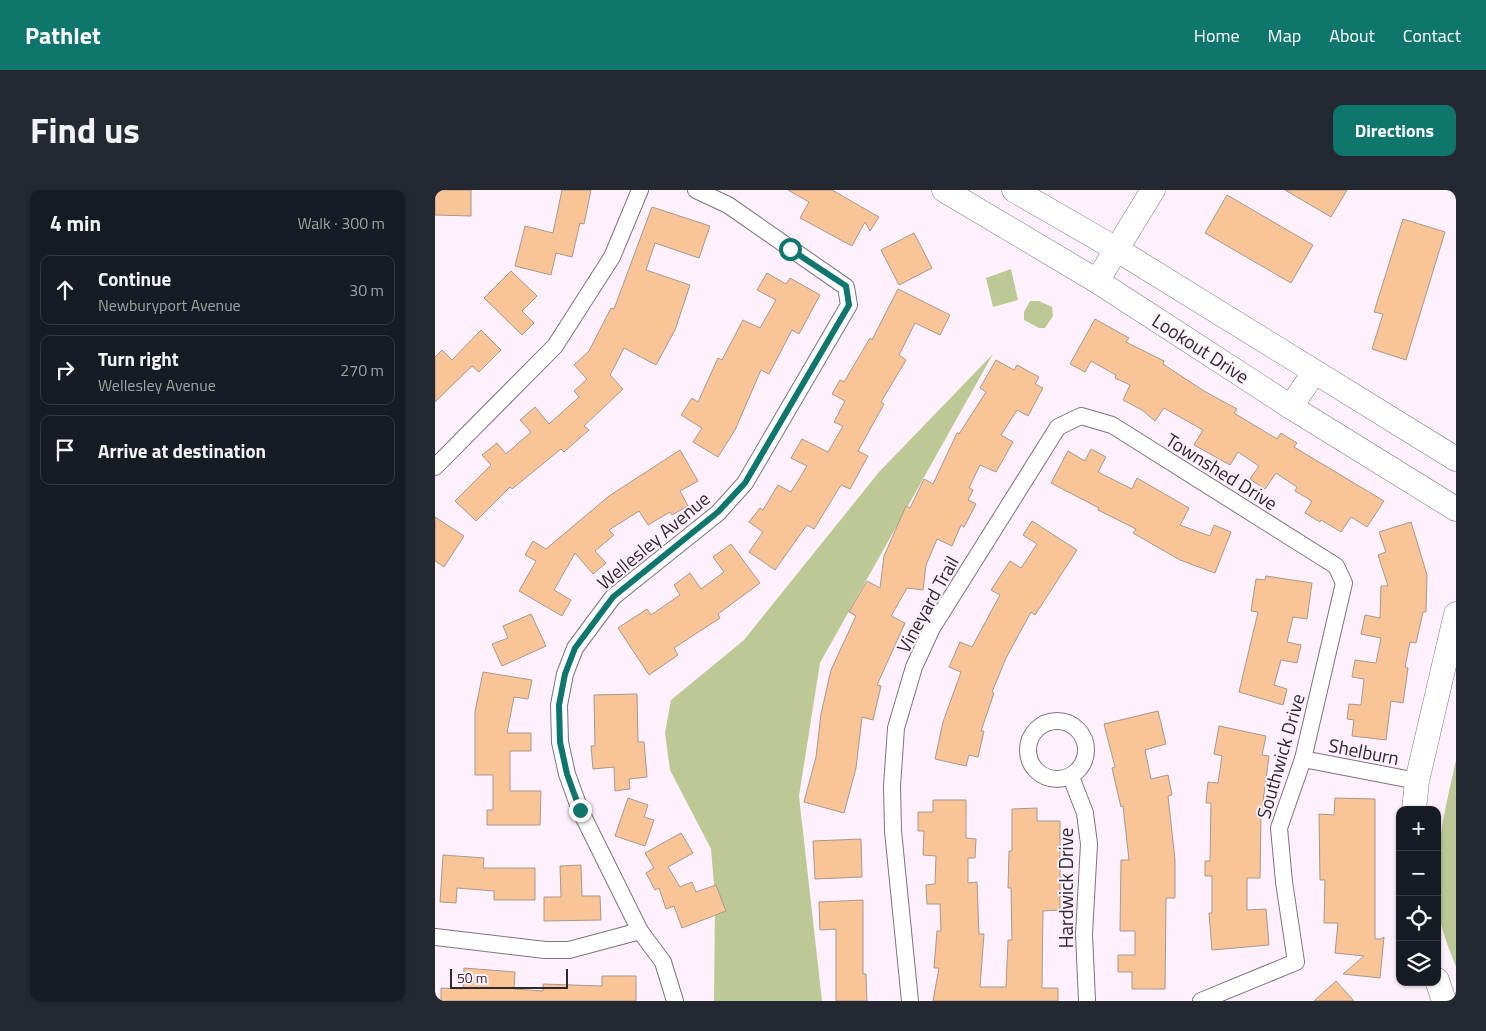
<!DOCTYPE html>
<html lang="en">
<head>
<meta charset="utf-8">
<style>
  :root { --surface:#171b24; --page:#242831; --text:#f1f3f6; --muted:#9ea1a6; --line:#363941; --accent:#0f766e }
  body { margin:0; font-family:"Titillium Web",sans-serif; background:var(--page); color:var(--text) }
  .controls { position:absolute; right:15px; bottom:15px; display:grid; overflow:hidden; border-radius:10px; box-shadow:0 1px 4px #0004 }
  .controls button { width:45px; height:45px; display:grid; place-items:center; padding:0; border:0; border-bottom:1px solid var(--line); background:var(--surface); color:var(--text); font:25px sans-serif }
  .scale { position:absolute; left:15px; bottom:12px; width:118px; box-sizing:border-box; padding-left:5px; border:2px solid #302a2f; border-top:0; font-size:14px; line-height:18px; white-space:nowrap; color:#302a2f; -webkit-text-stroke:4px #fef1fd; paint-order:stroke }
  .stop { position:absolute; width:15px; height:15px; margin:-11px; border:4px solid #0f766e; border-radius:50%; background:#fff }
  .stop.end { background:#0f766e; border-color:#fff; box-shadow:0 1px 5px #0008 }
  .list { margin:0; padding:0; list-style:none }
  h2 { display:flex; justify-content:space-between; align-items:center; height:65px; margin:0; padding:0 20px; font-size:21px }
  h2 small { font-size:16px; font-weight:400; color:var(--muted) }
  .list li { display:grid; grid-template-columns:32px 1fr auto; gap:15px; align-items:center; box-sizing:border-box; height:70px; margin:0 10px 10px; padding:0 10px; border:1px solid var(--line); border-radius:10px }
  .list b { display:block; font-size:19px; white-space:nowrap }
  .list p { margin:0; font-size:16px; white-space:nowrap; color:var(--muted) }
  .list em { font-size:16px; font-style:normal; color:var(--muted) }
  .icon { flex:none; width:28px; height:28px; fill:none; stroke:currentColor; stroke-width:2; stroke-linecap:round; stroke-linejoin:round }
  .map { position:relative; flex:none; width:1021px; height:811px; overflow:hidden; border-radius:10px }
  header { display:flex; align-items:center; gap:30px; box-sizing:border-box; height:70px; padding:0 25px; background:var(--accent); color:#fff }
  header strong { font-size:24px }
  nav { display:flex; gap:28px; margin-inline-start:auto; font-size:18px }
  .intro { display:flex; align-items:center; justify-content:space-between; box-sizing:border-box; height:120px; padding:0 30px }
  h1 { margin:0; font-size:35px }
  .button { padding:12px 22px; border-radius:10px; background:var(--accent); color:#fff; font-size:18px; font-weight:700 }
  main { display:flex; gap:30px; padding:0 30px }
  aside { flex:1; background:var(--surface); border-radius:10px; box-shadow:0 1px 4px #0004 }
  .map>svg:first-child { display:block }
  .green { fill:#bcc994 }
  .building { fill:#f9c498; stroke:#a8988b }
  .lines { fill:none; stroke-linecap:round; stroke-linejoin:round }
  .street-casing { stroke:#80727f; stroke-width:18 }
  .secondary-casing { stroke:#80727f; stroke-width:25 }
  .street { stroke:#fff; stroke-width:16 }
  .secondary { stroke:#fff; stroke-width:24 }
  .route { stroke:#0f766e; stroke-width:6 }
  .labels { text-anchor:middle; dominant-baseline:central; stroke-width:4; stroke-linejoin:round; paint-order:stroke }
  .street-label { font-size:19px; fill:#302a2f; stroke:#fef1fd }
</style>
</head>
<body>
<header>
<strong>Pathlet</strong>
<nav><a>Home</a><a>Map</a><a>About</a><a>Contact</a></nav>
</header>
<div class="intro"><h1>Find us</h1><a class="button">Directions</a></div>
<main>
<aside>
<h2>4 min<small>Walk · 300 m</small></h2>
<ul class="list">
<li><svg class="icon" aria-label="ahead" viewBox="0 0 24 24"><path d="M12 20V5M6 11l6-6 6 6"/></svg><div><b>Continue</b><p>Newburyport Avenue</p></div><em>30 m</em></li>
<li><svg class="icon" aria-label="right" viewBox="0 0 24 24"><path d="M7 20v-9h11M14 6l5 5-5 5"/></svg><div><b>Turn right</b><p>Wellesley Avenue</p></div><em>270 m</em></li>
<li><svg class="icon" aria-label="arrive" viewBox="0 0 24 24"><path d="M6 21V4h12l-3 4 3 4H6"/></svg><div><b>Arrive at destination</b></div></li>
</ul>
</aside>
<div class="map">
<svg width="1021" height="811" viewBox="0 0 1021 811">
  <rect width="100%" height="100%" fill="#fef1fd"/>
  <g class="green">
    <path d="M576,79L583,110L558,117L551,88Z"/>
    <path d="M595,111H604L617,117L618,126L610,138H604L589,130V122Z"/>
    <path d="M558,164L385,473L364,606L387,811H279L280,707L276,659L235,580L230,543L236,510L309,450L444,282Z"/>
    <path d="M1021,570V777C1016,763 1009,748 1006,733C995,676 1009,625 1021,570Z"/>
  </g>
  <g class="building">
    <path d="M0,0H36V26L0,25Z"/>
    <path d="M127,0H156L149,34L145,33L137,67L121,63L116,85L80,76L90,36L118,43Z"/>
    <path d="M353,0H397L444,27L435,41L430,32L417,56L365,28L374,12Z"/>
    <path d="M850,0H912L896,27Z"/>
    <path d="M792,5L878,55L856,93L770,43Z"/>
    <path d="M217,17L275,36L264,68L220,53L211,80L255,95L240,140L221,175L189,158L175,185L188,199L149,236L154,240L129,262L126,259L77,299L75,297L41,331L20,311L56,275L47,265L62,253L71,264L96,242L85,230L100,217L114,234L144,207L139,201L152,189L139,175L154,161L176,118L179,119Z"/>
    <path d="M968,29L1010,42L971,170L937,159L948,124L939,122Z"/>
    <path d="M479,43L497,78L464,95L446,60Z"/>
    <path d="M76,81L102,106L87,121L99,133L87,145L49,108Z"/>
    <path d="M332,83L351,94L355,88L385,105L364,144L357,140L334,184L326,180L300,240L283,267L258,252L267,238L246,225L257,208L263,212L283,168L287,170L308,130L325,138L341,110L322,100Z"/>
    <path d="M463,99L515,125L505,145L480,133L464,165L471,170L446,212L449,214L423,261L433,266L415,299L406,295L379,339L372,335L340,380L314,362L328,342L314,332L325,318L328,320L343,295L356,302L372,276L356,268L367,249L393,262L408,236L399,232L410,211L397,204L405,190L409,192L435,148L437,150Z"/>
    <path d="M660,129L694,148L691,152L729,171L728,174L769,201L802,219L799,223L842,249L846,243L862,253L859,257L949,311L932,337L916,327L906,342L886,330L885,332L870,323L877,311L860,301L862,297L841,283L830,299L815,289L824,276L803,262L795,275L759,255L768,240L729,218L720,231L707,220L688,210L695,195L680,188L681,185L656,171L650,182L635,174Z"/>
    <path d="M46,140L66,160L44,182L37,176L0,212V167L7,160L17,170Z"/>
    <path d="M561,170L579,180L582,175L604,187L600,194L608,198L593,226L582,220L566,245L578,252L561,282L545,275L534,298L538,300L533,310L541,314L529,337L526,335L517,356L502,349L491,375L488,400L472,398L456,426L470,433L442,495L446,496L438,530L427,527L421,578L409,623L369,612L381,567L386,524L396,480L421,426L414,422L432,391L445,398L449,366L471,316L475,318L489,289L498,294L522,243L524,244L551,202L545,198Z"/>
    <path d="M656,259L671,267L663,282L697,299L702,288L754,318L745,335L775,346L779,335L796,342L780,383L745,370L698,343L701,339L663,320L664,318L616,293L633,261L650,271Z"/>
    <path d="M245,260L263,291L245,301L253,316L237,325L235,322L213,335L204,321L174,340L179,345L160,361L171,373L158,384L140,363L119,400L136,410L127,426L84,401L101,371L90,365L98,351L111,359L174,306Z"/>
    <path d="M0,327L29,346L9,377L0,371Z"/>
    <path d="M597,331L642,360L600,425L596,422L571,468L557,502L559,503L546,541H549L543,567L534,565L531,576L500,569L508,532L526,482L514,477L525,452L537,457L565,405L556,400L575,371L586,378L602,354L588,345Z"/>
    <path d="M976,332L992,385L991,422H988L981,453L975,452L970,477L973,478L968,513L956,511L951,550L917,546L919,530L912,529L914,514L926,515L929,489L917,487L920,470L941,473L946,448L926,444L930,425L945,428L946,396H953L943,365L951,362L944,342Z"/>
    <path d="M296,354L325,393L283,424L285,428L239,458L243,465L214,485L183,438L212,419L216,425L245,405L239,395L255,383L266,399L289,382L278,367Z"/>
    <path d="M831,386L877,393L872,429L858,427L852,452L866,455L862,473L846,470L839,495L852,499L848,515L804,502L823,422L816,421L821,389L830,390Z"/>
    <path d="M96,424L111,456L67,476L57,454L73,448L68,436Z"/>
    <path d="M48,482L97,490L93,509L79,507L72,543H96V561H75V601H106L105,635H52V620H58V585H40V522Z"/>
    <path d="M202,504L203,552H209L212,587L194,589L195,599L180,601L179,577L158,579L156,556H160L159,505Z"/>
    <path d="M723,521L731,554L710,560L716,589L733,585L737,605L733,606L740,670V708H731L730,799H697V782H683V765H700V741H685L686,670H694L688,616L686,617L677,578L680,577L669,534Z"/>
    <path d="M784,536L831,546L827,565L834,566L826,627L825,688H812V720L831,719L834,755L777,760L774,723H777V686H770V671H775L776,613H771L773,592L783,593L787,566L779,564Z"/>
    <path d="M193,608L213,615L209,627L219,630L210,656L180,646Z"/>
    <path d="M900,608L940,609V749H946L949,747L945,788L908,784L929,766L900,763L903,733H889L890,690H885L884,624L899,625Z"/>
    <path d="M498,610H531V648L541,649L540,668H533V693L542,692L544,744H549L545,797H571L573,750H577L576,698H573L574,661H577V619L602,618V631H625V720L608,721L607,798H623V811H498L504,778H499L502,741H506L505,714H492L491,695L500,694L501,666L488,665L489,641H483V622H498Z"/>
    <path d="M246,643L258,663L233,677L245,697L257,692L261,702L281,695L291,721L247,738L239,716L231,719L224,698L220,700L211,683L219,678L210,663Z"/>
    <path d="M426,649L427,687L380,689L378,651Z"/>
    <path d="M8,665L49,668L48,678H100V710H59V701L22,698L21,713L5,712Z"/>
    <path d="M146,675L147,706H165L166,730L109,731V707H126L125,676Z"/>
    <path d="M428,710V784H431L432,811H401V739L385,740L384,712Z"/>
    <path d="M29,778L80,782L79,799L108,801V794L167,796V786H201V811H6V798L28,799Z"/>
    <path d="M901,791L919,811H879Z"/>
  </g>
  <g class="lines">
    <defs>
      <g id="street">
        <path d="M0,277L120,156L177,67L205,0"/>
        <circle cx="622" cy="560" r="29"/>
        <path d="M868,569L982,591"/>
        <path d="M636,587L650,623L654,654L649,744L652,811"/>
        <path d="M0,747L110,760H134L205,741"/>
        <path d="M240,811L228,772L205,741L145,620L132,584L125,552L124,515L130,484L140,458L178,407L283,323L310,293L414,115L411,97L293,15L261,0"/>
        <path d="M475,811L458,641L457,596L461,538L479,477L497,438L623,237L646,226L677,235L901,376L909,393L868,569L844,638L849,692L861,772L766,811"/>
      </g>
      <g id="secondary">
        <path d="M509,0L662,91L856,217L1021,319"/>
        <path d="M579,0L681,59L1021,269"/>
        <path d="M662,91L718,0"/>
        <path d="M856,217L879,182"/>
        <path d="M979,620L982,591L1021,424"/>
        <path d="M1002,790L1009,811"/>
      </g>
    </defs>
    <use href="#street" class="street-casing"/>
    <use href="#secondary" class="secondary-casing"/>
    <use href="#street" class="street"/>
    <use href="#secondary" class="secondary"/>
  </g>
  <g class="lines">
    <path class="route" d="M145,620L132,584L125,552L124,515L130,484L140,458L178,407L283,322L310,293L414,115L411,96L355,59"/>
  </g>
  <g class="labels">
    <g class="street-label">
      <text transform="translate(766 158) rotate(33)">Lookout Drive</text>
      <text transform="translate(787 281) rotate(32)">Townshed Drive</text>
      <text transform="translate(218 350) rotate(-40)">Wellesley Avenue</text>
      <text transform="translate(492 414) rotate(-61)">Vineyard Trail</text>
      <text transform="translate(929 561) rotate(11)">Shelburn</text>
      <text transform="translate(845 566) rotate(-74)">Southwick Drive</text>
      <text transform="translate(630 698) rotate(-90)">Hardwick Drive</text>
    </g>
  </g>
</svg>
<div class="controls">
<button>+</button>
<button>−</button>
<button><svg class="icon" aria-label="locate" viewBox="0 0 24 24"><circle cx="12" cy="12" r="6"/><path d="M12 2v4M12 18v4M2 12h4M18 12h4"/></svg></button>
<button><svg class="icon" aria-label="layers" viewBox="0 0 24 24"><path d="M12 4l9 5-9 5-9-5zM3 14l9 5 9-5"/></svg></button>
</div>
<div class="scale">50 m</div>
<div class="stop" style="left:355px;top:59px"></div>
<div class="stop end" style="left:145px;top:620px"></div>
</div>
</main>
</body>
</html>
